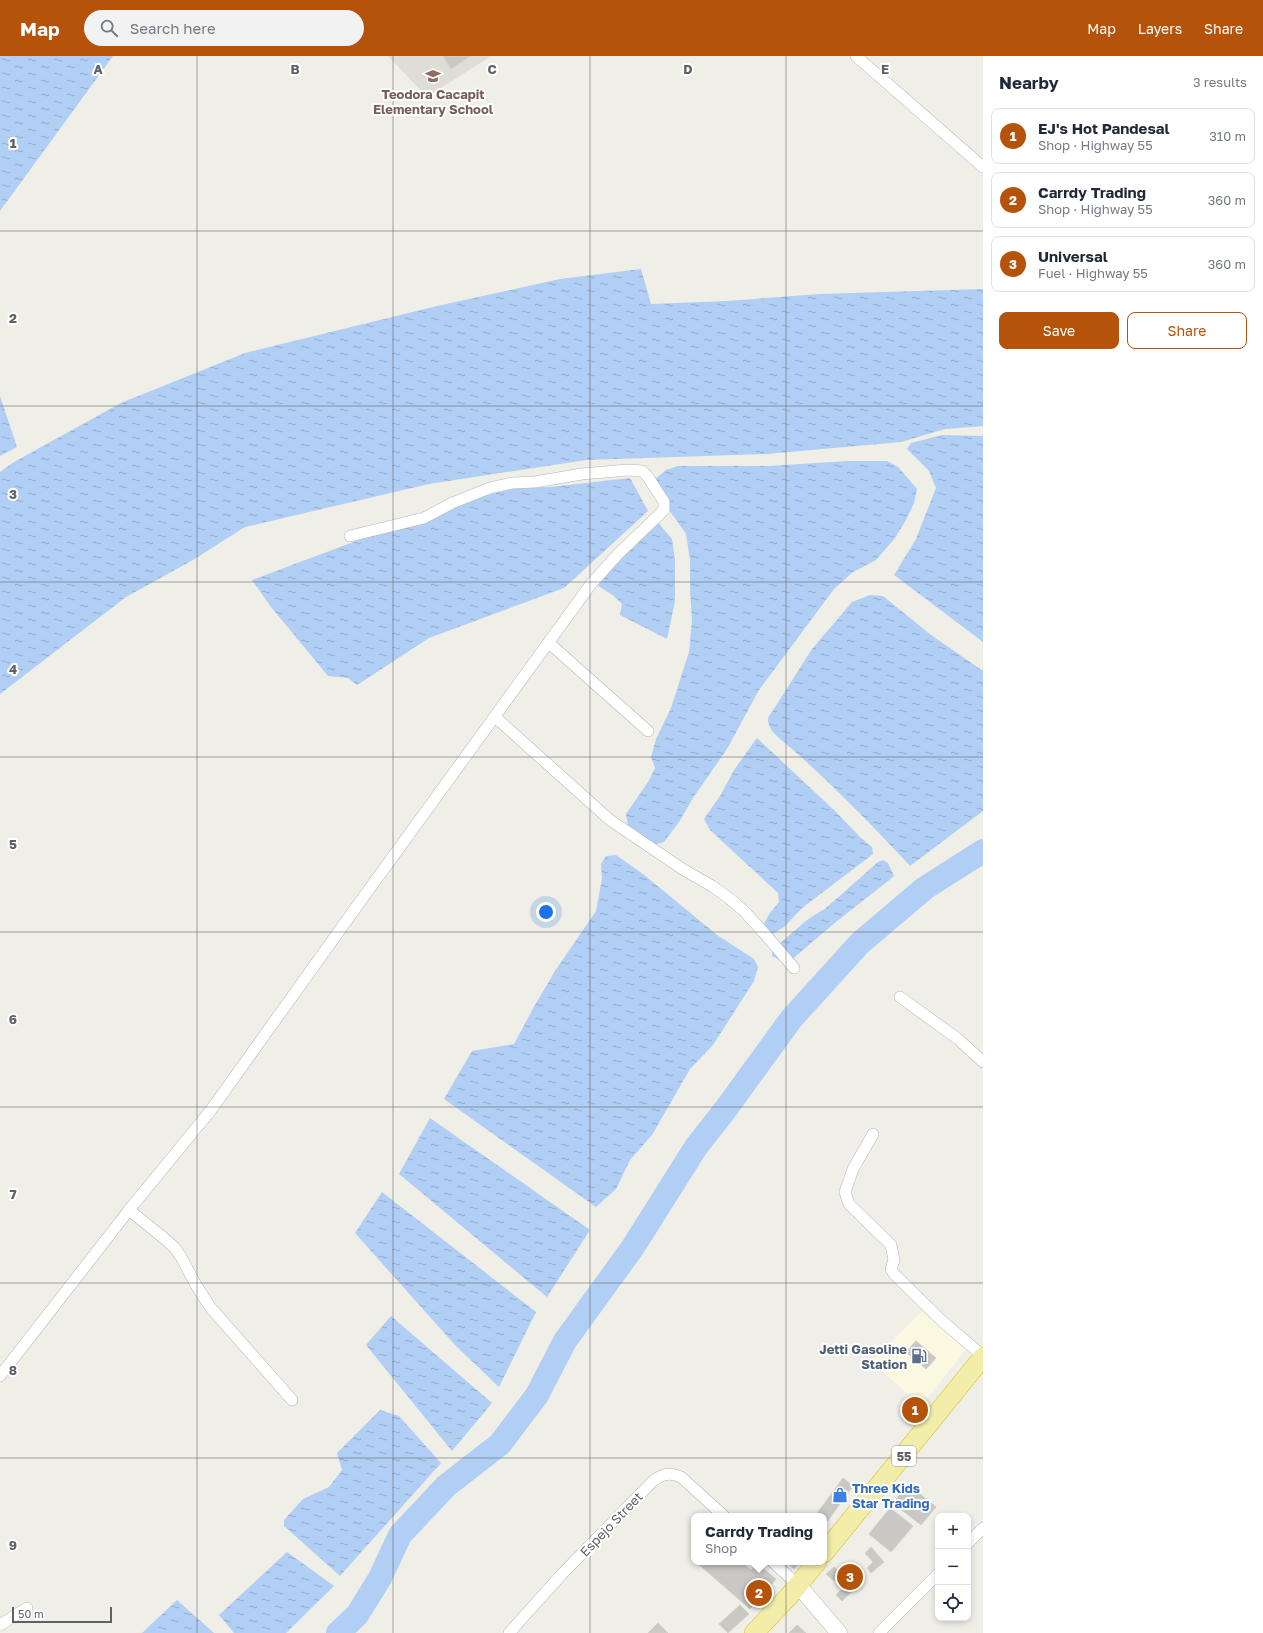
<!DOCTYPE html>
<html lang="en">
<head>
<meta charset="utf-8">
<style>
  :root { --surface:#fff; --page:#f2f2f3; --text:#1f2937; --muted:#747a83; --line:#e0e1e3; --accent:#b45309 }
  body { margin:0; font-family:"Golos Text",sans-serif; background:var(--page); color:var(--text) }
  .controls { position:absolute; right:12px; bottom:12px; display:grid; overflow:hidden; border-radius:8px; box-shadow:0 2px 6px #0003 }
  .controls button { width:36px; height:36px; display:grid; place-items:center; padding:0; border:0; border-bottom:1px solid var(--line); background:var(--surface); color:var(--text); font:20px sans-serif }
  .scale { position:absolute; left:12px; bottom:10px; width:100px; box-sizing:border-box; padding-left:4px; border:2px solid #5f6165; border-top:0; font-size:11px; line-height:14px; white-space:nowrap; color:#5f6165; -webkit-text-stroke:3px #fff; paint-order:stroke }
  .you { position:absolute; left:546px; top:856px; width:14px; height:14px; margin:-10px; border:3px solid #fff; border-radius:50%; background:#1a73e8; box-shadow:0 0 0 6px #1a73e833 }
  .badge { display:grid; place-items:center; width:26px; height:26px; border-radius:50%; background:var(--accent); color:#fff; font-size:13px; font-weight:700 }
  .pin { position:absolute; translate:-50% -50%; border:2px solid #fff; box-shadow:0 1px 4px #0006 }
  .popup { position:absolute; left:691px; top:1457px; width:136px; height:52px; box-sizing:border-box; display:grid; place-content:center; border-radius:8px; background:var(--surface); filter:drop-shadow(0 1px 3px #0005); font-size:13px; white-space:nowrap; color:var(--muted) }
  .popup b { font-size:15px; color:var(--text) }
  .popup::after { content:''; position:absolute; left:50%; top:100%; margin-left:-8px; border:8px solid transparent; border-top-color:var(--surface) }
  .list { margin:0; padding:0; list-style:none }
  h2 { display:flex; justify-content:space-between; align-items:center; height:52px; margin:0; padding:0 16px; font-size:17px }
  h2 small { font-size:13px; font-weight:400; color:var(--muted) }
  .list li { display:grid; grid-template-columns:26px 1fr auto; gap:12px; align-items:center; box-sizing:border-box; height:56px; margin:0 8px 8px; padding:0 8px; border:1px solid var(--line); border-radius:8px }
  .list b { display:block; font-size:15px; white-space:nowrap }
  .list p { margin:0; font-size:13px; white-space:nowrap; color:var(--muted) }
  .list em { font-size:13px; font-style:normal; color:var(--muted) }
  .actions { display:flex; gap:8px; padding:12px 16px }
  .actions a { flex:1; padding:9px 0; border:1px solid var(--accent); border-radius:8px; text-align:center; font-size:14px; color:var(--accent) }
  .actions .main { background:var(--accent); color:#fff }
  .icon { flex:none; width:22px; height:22px; fill:none; stroke:currentColor; stroke-width:2; stroke-linecap:round; stroke-linejoin:round }
  .map { position:relative; flex:none; width:983px; height:1577px; overflow:hidden }
  header { display:flex; align-items:center; gap:24px; box-sizing:border-box; height:56px; padding:0 20px; background:var(--accent); color:#fff }
  header strong { font-size:19px }
  nav { display:flex; gap:22px; margin-inline-start:auto; font-size:14px }
  .search { width:280px; height:36px; background:var(--page); display:flex; align-items:center; gap:10px; box-sizing:border-box; padding:0 14px; border-radius:22px; color:var(--muted); font-size:15px }
  main { display:flex }
  aside { flex:1; background:var(--surface) }
  .map>svg:first-child { display:block }
  .commercial { fill:#faf8e1 }
  .education { fill:#deddd6 }
  .water { fill:url(#water-ripples) }
  .lines { fill:none; stroke-linecap:round; stroke-linejoin:round }
  .river { stroke:#b1cef5; stroke-width:24 }
  .building { fill:#cac8c4; stroke:#d3d1c6 }
  .minor-casing { stroke:#b4b6ba; stroke-width:12 }
  .secondary-casing { stroke:#b6b8bc; stroke-width:17 }
  .trunk-casing { stroke:#d9b81d; stroke-width:20 }
  .minor { stroke:#fff; stroke-width:11 }
  .secondary { stroke:#fff; stroke-width:16 }
  .trunk { stroke:#f2eeaa; stroke-width:19 }
  .grid { fill:none; stroke:#5f6165; stroke-width:1; stroke-opacity:0.55 }
  .labels { text-anchor:middle; dominant-baseline:central; stroke-width:4; stroke-linejoin:round; paint-order:stroke }
  .shield { fill:#fff; stroke:#8f9093; stroke-width:1 }
  .shield-label { font-size:12px; font-weight:bold; fill:#5f6165 }
  .education-label { font-size:13px; font-weight:bold; fill:#785e54; stroke:#fff }
  .service-label { font-size:13px; font-weight:bold; fill:#4e5e75; stroke:#fff; text-anchor:end }
  .shop-label { font-size:13px; font-weight:bold; fill:#366cbe; stroke:#fff; text-anchor:start }
  .street-label { font-size:13px; fill:#5f6165; stroke:#fff }
  .grid-label { font-size:13px; text-anchor:middle; font-weight:bold; fill:#5f6165; stroke:#fff; stroke-width:4; stroke-linejoin:round; paint-order:stroke }
</style>
</head>
<body>
<header>
<strong>Map</strong>
<div class="search"><svg class="icon" aria-label="search" viewBox="0 0 24 24"><circle cx="10" cy="10" r="6"/><path d="M15 15l6 6"/></svg>Search here</div>
<nav><a>Map</a><a>Layers</a><a>Share</a></nav>
</header>
<main>
<div class="map">
<svg width="983" height="1577" viewBox="0 0 983 1577">
  <defs>
    <pattern id="water-ripples" width="26" height="14" patternUnits="userSpaceOnUse"><rect width="26" height="14" fill="#b1cef5"/><path d="M2 4q2-2 4 0t4 0M15 11q2-2 4 0t4 0" fill="none" stroke="#93abca"/></pattern>
  </defs>
  <rect width="100%" height="100%" fill="#efeee7"/>
  <path class="commercial" d="M922,1255L966,1294L921,1350L871,1306Z"/>
  <path class="education" d="M388,0H491L427,41Z"/>
  <g class="water">
    <path d="M0,0H113L0,155Z"/>
    <path d="M641,213L651,248L727,245L820,238L983,233V370L945,373L901,386L767,398L586,404L429,428L245,471L193,504L126,541L0,638V416L14,406L121,347L245,297L437,250L560,223Z"/>
    <path d="M0,340L17,391L0,400Z"/>
    <path d="M942,379L983,380V586L894,519L916,483L936,432L929,415L907,393L911,387Z"/>
    <path d="M848,405H887L898,411L917,433L914,447L906,464L895,482L876,504L853,516L834,533L759,634L727,693L693,742L679,766L664,786L653,789L628,770L626,758L648,726L655,712L651,701L656,683L671,652L689,596L692,564L690,533V504L686,478L650,427L666,414L678,410H769Z"/>
    <path d="M630,422L648,455L564,532L429,582L357,629L348,622L328,620L271,551L252,524L356,485L409,468L478,441L512,433L550,431Z"/>
    <path d="M656,464L672,483L675,504V545L667,583L620,559L622,548L614,540L594,527Z"/>
    <path d="M870,539L883,540L931,579L983,615V755L910,810C872,769 833,729 791,692C782,684 767,675 768,662L812,593L852,546Z"/>
    <path d="M757,682L835,755L861,782L872,791L873,798L802,852L785,870L773,878L763,869L770,857L779,846L778,837L710,774L704,763L720,740L734,714Z"/>
    <path d="M616,799L643,818L717,879L754,903L758,911L754,925L713,989L690,1013L652,1079L630,1104L616,1133L596,1151L444,1043L472,995L514,988L535,949L555,915L596,855L602,823L601,808L606,800Z"/>
    <path d="M883,804L888,807L894,820L888,825L837,865L790,905L786,907L772,900V894L807,864L826,852L878,806Z"/>
    <path d="M430,1062L590,1174L547,1241L399,1118Z"/>
    <path d="M382,1136L536,1256L499,1331L455,1289L355,1177Z"/>
    <path d="M391,1260L492,1347L452,1395L366,1289Z"/>
    <path d="M380,1354L399,1360L441,1407L340,1520L284,1470V1464L303,1443L329,1431L342,1414L337,1397Z"/>
    <path d="M287,1496L334,1530L286,1577H234L219,1559Z"/>
    <path d="M177,1544L214,1577H142Z"/>
  </g>
  <g class="lines">
    <path class="river" d="M338,1577L357,1559L380,1522L400,1479L446,1430L500,1388L537,1339L565,1285L633,1191L696,1091L725,1054L792,962L860,887L925,832L983,795"/>
  </g>
  <g class="building">
    <path d="M443,0H470L451,13Z"/>
    <path d="M916,1285L936,1302L926,1313L906,1296Z"/>
    <path d="M908,1342L919,1352L912,1360L901,1350Z"/>
    <path d="M843,1422L853,1430L824,1470V1460H815Z"/>
    <path d="M908,1428L936,1451L921,1469L893,1447Z"/>
    <path d="M890,1452L913,1470L891,1496L869,1478Z"/>
    <path d="M871,1491L884,1506L871,1517L867,1512L873,1506L865,1497Z"/>
    <path d="M696,1506H741L751,1514L757,1507L776,1523L750,1553Z"/>
    <path d="M786,1506H800L794,1513Z"/>
    <path d="M834,1511L841,1517L834,1525L826,1518Z"/>
    <path d="M859,1517L865,1523L842,1545L836,1539Z"/>
    <path d="M740,1549L749,1558L728,1577L719,1568Z"/>
    <path d="M658,1567L668,1577H648Z"/>
    <path d="M797,1569L806,1577H789Z"/>
  </g>
  <g class="lines">
    <defs>
      <g id="minor">
        <path d="M856,0L983,111"/>
        <path d="M549,587L648,675"/>
        <path d="M495,661L610,764L684,814L712,830L730,843L744,855L765,878L794,912"/>
        <path d="M900,941L958,983L983,1006"/>
        <path d="M873,1078L853,1113L845,1136L849,1148L891,1189L894,1204L891,1213L894,1218L942,1265L983,1300"/>
        <path d="M129,1154L165,1183L175,1192L181,1201L196,1229L210,1251L292,1344"/>
        <path d="M0,1320L129,1154L211,1054L357,850L591,528L618,498L664,454V446L648,421L642,415L628,414L582,418L535,426L512,427L490,432L452,447L424,462L350,480"/>
        <path d="M968,1487L983,1472"/>
        <path d="M773,1506L798,1529"/>
        <path d="M0,1569L27,1552"/>
        <path d="M509,1577L562,1518L653,1425C663,1418 669,1416 681,1421L724,1460"/>
        <path d="M879,1577L938,1518"/>
      </g>
      <path id="secondary" d="M798,1529L839,1577"/>
      <g id="trunk">
        <path d="M824,1497L983,1301"/>
        <path d="M754,1577L789,1540L817,1506"/>
      </g>
    </defs>
    <use href="#minor" class="minor-casing"/>
    <use href="#secondary" class="secondary-casing"/>
    <use href="#trunk" class="trunk-casing"/>
    <use href="#minor" class="minor"/>
    <use href="#secondary" class="secondary"/>
    <use href="#trunk" class="trunk"/>
  </g>
  <path class="grid" d="M197,0V1577M393,0V1577M590,0V1577M786,0V1577M0,175H983M0,350H983M0,526H983M0,701H983M0,876H983M0,1051H983M0,1227H983M0,1402H983"/>
  <defs>
    <symbol id="school-bare" viewBox="-9 -9 18 18"><path d="M0-5L7-2L0 1L-7-2ZM-4 1L0 2.5L4 1V4Q0 6-4 4Z" fill="#8d6e63" stroke="#fff" stroke-width="2.5" paint-order="stroke"/></symbol>
    <symbol id="fuel-bare" viewBox="-9 -9 18 18"><path d="M-5.5-6h7V0h2V4h1.3V-2.5L3-4.5l.8-.8L6-3V5H2.5V1h-1V6h-7ZM-4.2-4.7v3.2H.2V-4.7Z" fill="#5c6f8a" stroke="#fff" stroke-width="2.5" paint-order="stroke"/></symbol>
    <symbol id="shop-bare" viewBox="-9 -9 18 18"><path d="M-5-2.5h2.3a2.7 3.5 0 0 1 5.4 0H5L5.5 6h-11ZM-1.5-2.5h3a1.5 2.3 0 0 0-3 0Z" fill="#3f7fe0" stroke="#fff" stroke-width="2.5" paint-order="stroke"/></symbol>
  </defs>
  <g fill-rule="evenodd">
    <use href="#school-bare" x="422" y="9" width="22" height="22"/>
    <use href="#fuel-bare" x="908" y="1289" width="22" height="22"/>
    <use href="#shop-bare" x="829" y="1428" width="22" height="22"/>
  </g>
  <g class="labels">
    <rect class="shield" x="892" y="1390" width="24" height="20" rx="3"/>
    <g class="shield-label">
      <text x="904" y="1400">55</text>
    </g>
    <g class="education-label">
      <text x="433" y="38">Teodora Cacapit<tspan x="433" dy="15">Elementary School</tspan></text>
    </g>
    <g class="service-label">
      <text x="907" y="1293">Jetti Gasoline<tspan x="907" dy="15">Station</tspan></text>
    </g>
    <g class="shop-label">
      <text x="852" y="1432">Three Kids<tspan x="852" dy="15">Star Trading</tspan></text>
    </g>
    <g class="street-label">
      <text transform="translate(611 1468) rotate(-46)">Espejo Street</text>
    </g>
  </g>
  <g class="grid-label">
    <text x="98" y="18">A</text>
    <text x="295" y="18">B</text>
    <text x="492" y="18">C</text>
    <text x="688" y="18">D</text>
    <text x="885" y="18">E</text>
    <text x="13" y="92">1</text>
    <text x="13" y="267">2</text>
    <text x="13" y="443">3</text>
    <text x="13" y="618">4</text>
    <text x="13" y="793">5</text>
    <text x="13" y="968">6</text>
    <text x="13" y="1143">7</text>
    <text x="13" y="1319">8</text>
    <text x="13" y="1494">9</text>
  </g>
</svg>
<div class="controls">
<button>+</button>
<button>−</button>
<button><svg class="icon" aria-label="locate" viewBox="0 0 24 24"><circle cx="12" cy="12" r="6"/><path d="M12 2v4M12 18v4M2 12h4M18 12h4"/></svg></button>
</div>
<div class="scale">50 m</div>
<div class="you"></div>
<div class="pin badge" style="left:915px;top:1354px">1</div>
<div class="pin badge" style="left:759px;top:1537px">2</div>
<div class="popup"><b>Carrdy Trading</b>Shop</div>
<div class="pin badge" style="left:850px;top:1521px">3</div>
</div>
<aside>
<h2>Nearby<small>3 results</small></h2>
<ul class="list">
<li><span class="badge">1</span><div><b>EJ's Hot Pandesal</b><p>Shop · Highway 55</p></div><em>310 m</em></li>
<li><span class="badge">2</span><div><b>Carrdy Trading</b><p>Shop · Highway 55</p></div><em>360 m</em></li>
<li><span class="badge">3</span><div><b>Universal</b><p>Fuel · Highway 55</p></div><em>360 m</em></li>
</ul>
<div class="actions"><a class="main">Save</a><a>Share</a></div>
</aside>
</main>
</body>
</html>
